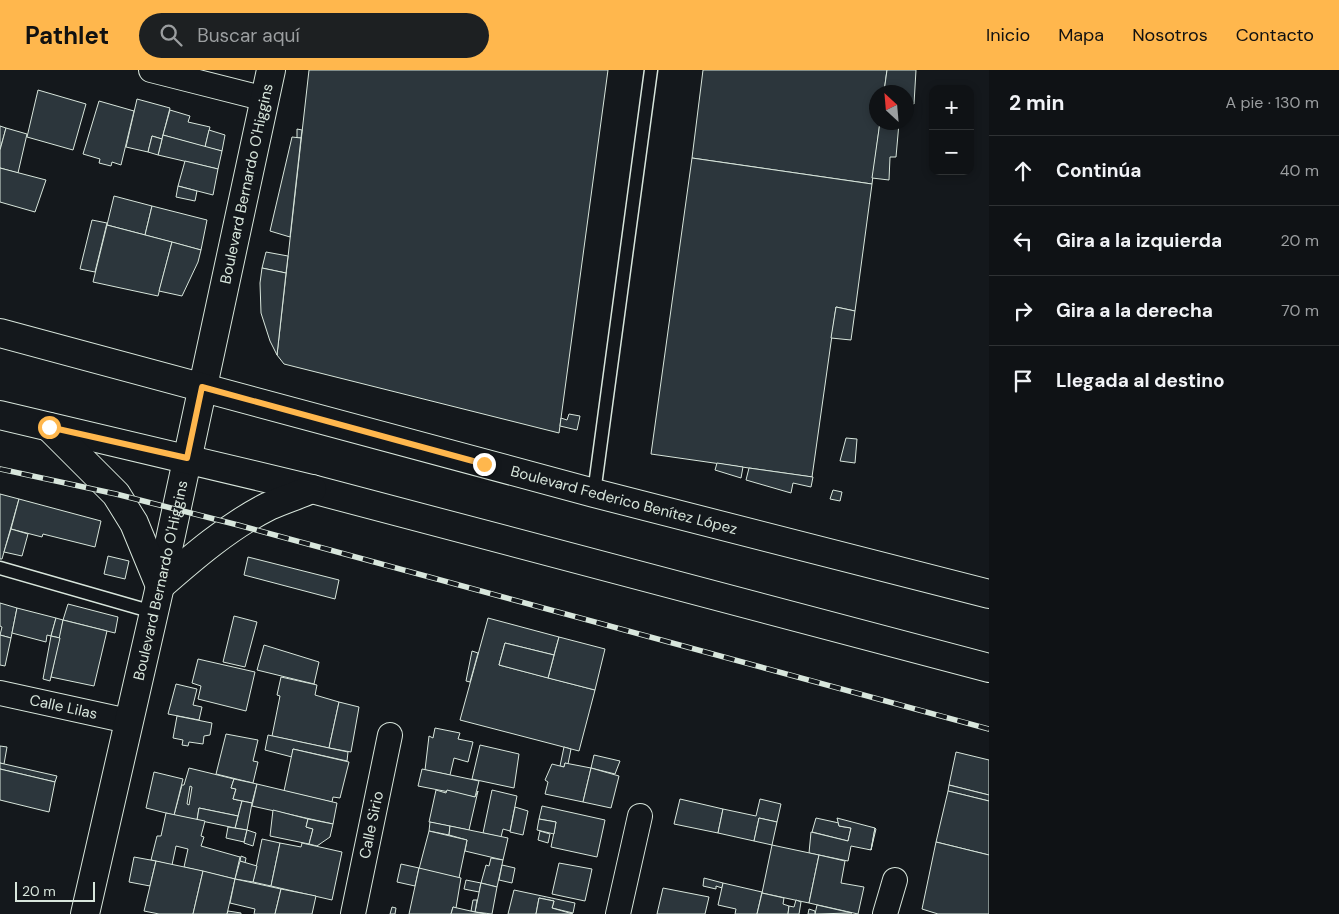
<!DOCTYPE html>
<html lang="es">
<head>
<meta charset="utf-8">
<style>
  :root { --surface:#0f1215; --page:#1d2022; --text:#f1f3f6; --muted:#9b9ea0; --line:#2f3234; --accent:#ffb74d }
  body { margin:0; font-family:"DM Sans",sans-serif; background:var(--page); color:var(--text) }
  .controls { position:absolute; right:15px; top:15px; display:grid; overflow:hidden; border-radius:10px; box-shadow:0 2px 8px #0003 }
  .controls button { width:45px; height:45px; display:grid; place-items:center; padding:0; border:0; border-bottom:1px solid var(--line); background:var(--surface); color:var(--text); font:25px sans-serif }
  .compass { position:absolute; left:869px; top:15px; width:45px; height:45px; border-radius:50%; background:var(--surface); box-shadow:0 2px 8px #0003; rotate:334deg }
  .scale { position:absolute; left:15px; bottom:12px; width:80px; box-sizing:border-box; padding-left:5px; border:2px solid #d8e6dc; border-top:0; font-size:14px; line-height:18px; white-space:nowrap; color:#d8e6dc; -webkit-text-stroke:4px #14181c; paint-order:stroke }
  .stop { position:absolute; width:15px; height:15px; margin:-11px; border:4px solid #ffb74d; border-radius:50%; background:#fff }
  .stop.end { background:#ffb74d; border-color:#fff; box-shadow:0 1px 5px #0008 }
  .list { margin:0; padding:0; list-style:none }
  h2 { display:flex; justify-content:space-between; align-items:center; height:65px; margin:0; padding:0 20px; font-size:21px }
  h2 small { font-size:16px; font-weight:400; color:var(--muted) }
  .list li { display:grid; grid-template-columns:32px 1fr auto; gap:15px; align-items:center; box-sizing:border-box; height:70px; padding:0 20px; border-top:1px solid var(--line) }
  .list b { display:block; font-size:19px; white-space:nowrap }
  .list em { font-size:16px; font-style:normal; color:var(--muted) }
  .icon { flex:none; width:28px; height:28px; fill:none; stroke:currentColor; stroke-width:2; stroke-linecap:round; stroke-linejoin:round }
  .map { position:relative; flex:none; width:989px; height:844px; overflow:hidden }
  header { display:flex; align-items:center; gap:30px; box-sizing:border-box; height:70px; padding:0 25px; background:var(--accent); color:#111 }
  header strong { font-size:24px }
  nav { display:flex; gap:28px; margin-inline-start:auto; font-size:18px }
  .search { width:350px; height:45px; background:var(--page); display:flex; align-items:center; gap:12px; box-sizing:border-box; padding:0 18px; border-radius:28px; color:var(--muted); font-size:19px }
  main { display:flex }
  aside { flex:1; background:var(--surface) }
  .map>svg:first-child { display:block }
  .building { fill:#2c363c; stroke:#d8e6dc; fill-rule:evenodd }
  .lines { fill:none; stroke-linecap:round; stroke-linejoin:round }
  .lane-casing { stroke:#d8e6dc; stroke-width:15 }
  .street-casing { stroke:#d8e6dc; stroke-width:26 }
  .secondary-casing { stroke:#d8e6dc; stroke-width:30 }
  .primary-casing { stroke:#d8e6dc; stroke-width:30 }
  .lane { stroke:#14181c; stroke-width:12 }
  .street { stroke:#14181c; stroke-width:24 }
  .secondary { stroke:#14181c; stroke-width:28 }
  .primary { stroke:#14181c; stroke-width:28 }
  .rail-casing { stroke:#d8e6dc; stroke-width:5.5 }
  .rail { stroke:#14181c; stroke-width:4; stroke-dasharray:11; stroke-linecap:butt }
  .route { stroke:#ffb74d; stroke-width:6 }
  .labels { text-anchor:middle; dominant-baseline:central; stroke-width:4; stroke-linejoin:round; paint-order:stroke }
  .street-label { font-size:15px; fill:#d8e6dc; stroke:#14181c }
</style>
</head>
<body>
<header>
<strong>Pathlet</strong>
<div class="search"><svg class="icon" aria-label="search" viewBox="0 0 24 24"><circle cx="10" cy="10" r="6"/><path d="M15 15l6 6"/></svg>Buscar aquí</div>
<nav><a>Inicio</a><a>Mapa</a><a>Nosotros</a><a>Contacto</a></nav>
</header>
<main>
<div class="map">
<svg width="989" height="844" viewBox="0 0 989 844">
  <rect width="100%" height="100%" fill="#14181c"/>
  <g class="building">
    <path d="M309,0H608L559,363L284,294L277,285Z"/>
    <path d="M703,0H887L884,22H876V52H880L872,114L692,88Z"/>
    <path d="M887,0H916L914,34L906,33V22H884Z"/>
    <path d="M38,20L86,34L73,80L27,67Z"/>
    <path d="M137,29L170,38L162,69L152,66L148,82L126,77Z"/>
    <path d="M99,31L134,41L121,95L112,92L111,96L99,93L100,89L83,84Z"/>
    <path d="M170,40L190,46L188,52L210,57L205,77L163,65Z"/>
    <path d="M880,52L899,53L896,87H890L889,110L872,108Z"/>
    <path d="M0,56L6,58L0,80Z"/>
    <path d="M6,58L27,64L18,103L0,98V80Z"/>
    <path d="M297,59L302,60L301,68H297Z"/>
    <path d="M209,60L225,65L222,81L205,77Z"/>
    <path d="M163,65L222,81L218,99L158,85Z"/>
    <path d="M152,66L162,69L158,85L148,82Z"/>
    <path d="M292,67L301,68L290,167L270,161Z"/>
    <path d="M692,88L872,114L855,241L836,237L812,407L651,384Z"/>
    <path d="M185,91L218,99L213,125L178,116Z"/>
    <path d="M0,98L46,110L35,142L0,132Z"/>
    <path d="M178,116L197,121L195,131L176,127Z"/>
    <path d="M114,126L152,136L145,165L107,155Z"/>
    <path d="M152,136L207,150L201,180L145,165Z"/>
    <path d="M92,150L107,153L95,202L80,199Z"/>
    <path d="M107,155L172,172L158,226L93,212Z"/>
    <path d="M172,172L201,180L198,192L182,226L159,221Z"/>
    <path d="M266,182L288,186L286,203L262,198Z"/>
    <path d="M262,198L286,203L277,285L270,271L261,243L260,213Z"/>
    <path d="M836,237L855,241L851,270L831,268Z"/>
    <path d="M569,344L580,346L577,360L560,356L561,348L567,350Z"/>
    <path d="M846,368L857,369L855,393L840,391Z"/>
    <path d="M717,393L743,397L741,408L715,400Z"/>
    <path d="M749,398L813,407L811,417L793,413L791,423L746,410Z"/>
    <path d="M833,420L842,422L840,431L830,429Z"/>
    <path d="M0,424L19,429L2,489H0Z"/>
    <path d="M19,429L101,451L95,477L43,464L42,467L11,459Z"/>
    <path d="M11,459L28,464L22,486L4,482Z"/>
    <path d="M108,486L129,491L125,509L104,504Z"/>
    <path d="M248,487L339,510L335,529L244,505Z"/>
    <path d="M0,533L17,538L11,568L0,565L2,557L0,556Z"/>
    <path d="M68,534L118,547L115,563L63,550Z"/>
    <path d="M17,538L56,548L51,566L47,565L46,572L12,563Z"/>
    <path d="M234,546L257,552L245,597L223,592Z"/>
    <path d="M56,548L63,550L60,568L51,566Z"/>
    <path d="M488,548L559,567L554,585L505,573L499,595L595,620L579,681L460,650Z"/>
    <path d="M63,550L107,561L94,616L51,607Z"/>
    <path d="M0,565L11,568L5,596L0,595Z"/>
    <path d="M51,566L60,568L50,611L43,609Z"/>
    <path d="M559,567L605,579L595,620L548,608Z"/>
    <path d="M505,573L554,585L548,608L499,595Z"/>
    <path d="M264,575L319,592L314,614L257,600Z"/>
    <path d="M472,581L478,583L470,612L466,611Z"/>
    <path d="M198,589L255,602L246,641L198,629L201,616L192,613Z"/>
    <path d="M281,607L317,615L315,625L339,632L329,678L272,666L280,626L277,625Z"/>
    <path d="M176,614L197,619L193,635L202,637L199,650L168,644Z"/>
    <path d="M339,632L359,637L351,682L329,678Z"/>
    <path d="M177,646L212,653L210,665L204,666L203,674L189,672L188,676L182,675L183,670L173,668Z"/>
    <path d="M435,658L460,663L458,669L473,672L468,692L454,688L450,705L425,700L429,666L433,668Z"/>
    <path d="M226,664L258,670L253,691L258,692L253,713L216,704Z"/>
    <path d="M268,665L348,682L347,691L293,679L292,687L265,680Z"/>
    <path d="M480,675L519,684L514,718L472,709Z"/>
    <path d="M0,676L7,677L4,694L0,693Z"/>
    <path d="M564,677L571,679L568,694L565,693L564,697L560,696Z"/>
    <path d="M293,679L349,692L340,728L333,727L332,732L284,721Z"/>
    <path d="M956,682L989,690V725L949,715Z"/>
    <path d="M594,685L620,691L615,704L591,698Z"/>
    <path d="M0,693L57,706L55,712L0,699Z"/>
    <path d="M565,693L591,698L583,732L545,724L548,712L545,710L552,694L564,697Z"/>
    <path d="M189,698L234,709L231,718L236,719L233,729L242,731L238,746L199,738L197,750L174,745L182,715H184ZM190,716L192,717L189,735L187,734Z"/>
    <path d="M591,698L619,706L611,738L583,732Z"/>
    <path d="M0,699L55,712L49,742L0,730Z"/>
    <path d="M422,699L479,711L475,727L418,716Z"/>
    <path d="M154,702L183,709L174,745L146,738Z"/>
    <path d="M234,709L257,714L252,733L233,729L236,719L231,718Z"/>
    <path d="M257,714L337,733L333,754L252,736Z"/>
    <path d="M949,715L989,725V731L948,721Z"/>
    <path d="M436,720L446,723L447,720L475,727L478,721L469,760L429,752Z"/>
    <path d="M492,720L517,726L510,761L503,759L501,767L483,763Z"/>
    <path d="M948,721L989,731V785L936,772Z"/>
    <path d="M680,729L723,739L718,763L674,754Z"/>
    <path d="M760,729L781,734L777,752L759,748L754,771L718,763L723,739L756,746Z"/>
    <path d="M242,731L252,733L247,760L235,758Z"/>
    <path d="M542,736L605,750L597,787L551,777L556,752L539,749Z"/>
    <path d="M515,737L528,741L523,765L510,762Z"/>
    <path d="M199,738L238,746L235,758L197,750Z"/>
    <path d="M273,740L308,749L306,757L313,759L309,774L270,766Z"/>
    <path d="M166,743L205,751L201,766L204,767L201,776L240,787L235,809L184,797L188,779L176,776L172,795L151,790L157,766H161Z"/>
    <path d="M759,748L777,752L772,775L754,771Z"/>
    <path d="M816,748L839,753V756L851,758L848,771L812,762Z"/>
    <path d="M837,748L875,758L871,780L851,776L848,791L809,783L811,762L848,771L851,758L839,756Z"/>
    <path d="M308,749L333,754L330,767L317,776L309,774L313,759L306,757Z"/>
    <path d="M539,749L556,752L554,764L537,760Z"/>
    <path d="M430,752L450,756L449,765L429,761Z"/>
    <path d="M450,756L508,768L503,790L465,781L467,770L449,765Z"/>
    <path d="M228,757L247,760L244,772L226,768Z"/>
    <path d="M875,758L876,759L871,780Z"/>
    <path d="M247,760L256,763L253,776L244,773Z"/>
    <path d="M429,761L467,770L459,808L419,799Z"/>
    <path d="M540,761L550,764L548,773L538,770Z"/>
    <path d="M262,769L280,773L271,816L253,812Z"/>
    <path d="M936,772L989,785V844H938L922,839Z"/>
    <path d="M280,773L301,777L302,773L342,782L332,830L271,816Z"/>
    <path d="M772,775L819,785L809,833L762,823Z"/>
    <path d="M819,785L845,791L841,813L864,817L858,844L809,833Z"/>
    <path d="M241,786L246,788L245,793L240,791Z"/>
    <path d="M134,787L156,791L150,816L129,812Z"/>
    <path d="M491,788L503,790L497,817L481,813L486,795L489,796Z"/>
    <path d="M156,791L203,801L193,844H159L144,841Z"/>
    <path d="M240,791L257,796L253,812L235,809Z"/>
    <path d="M559,793L592,799L585,831L552,824Z"/>
    <path d="M401,794L419,798L415,816L397,812Z"/>
    <path d="M502,795L515,798L512,813L499,810Z"/>
    <path d="M419,798L461,808L456,838L453,837L451,844H409Z"/>
    <path d="M203,801L235,809L227,844H193Z"/>
    <path d="M704,808L723,813L722,818L716,816V819L703,816Z"/>
    <path d="M235,809L281,819L275,844H254L255,839L230,833Z"/>
    <path d="M466,810L481,813L479,822L464,819Z"/>
    <path d="M481,813L497,817L492,844L475,842Z"/>
    <path d="M723,813L762,822L757,844H735L736,839L718,835Z"/>
    <path d="M663,818L709,827L705,844H657Z"/>
    <path d="M281,819L316,826L312,844H275Z"/>
    <path d="M514,820L575,833L573,843L552,838L554,831L539,828L536,844H508Z"/>
    <path d="M762,823L784,828L783,834L789,836L788,844H757Z"/>
    <path d="M539,828L554,831L552,838L573,844H536Z"/>
    <path d="M473,830H477L475,842L471,841Z"/>
    <path d="M796,830L801,832L799,844H788L789,836L794,837Z"/>
    <path d="M817,835L852,843L815,844Z"/>
    <path d="M392,837L396,838L395,844H390Z"/>
    <path d="M453,837L475,842L486,844H451Z"/>
    <path d="M809,839L815,841V844H808Z"/>
    <path d="M228,841L241,843V844H227Z"/>
  </g>
  <g class="lines">
    <defs>
      <g id="lane">
        <path d="M594,423L651,0"/>
        <path d="M0,498L153,542"/>
      </g>
      <g id="street">
        <path d="M151,0L265,29"/>
        <path id="s1" d="M0,623L128,651"/>
        <path id="s2" d="M353,844L390,665"/>
        <path d="M618,844L640,746"/>
        <path d="M885,844L895,810"/>
      </g>
      <g id="secondary">
        <path id="s3" d="M85,844L160,516L271,0"/>
      </g>
      <g id="primary">
        <path id="s4" d="M0,263L594,423L989,524"/>
        <path d="M0,345L312,419L989,598"/>
        <path d="M49,357L116,424L134,453L160,516C193,487 229,456 269,436C283,430 298,425 312,419"/>
      </g>
    </defs>
    <use href="#lane" class="lane-casing"/>
    <use href="#street" class="street-casing"/>
    <use href="#secondary" class="secondary-casing"/>
    <use href="#primary" class="primary-casing"/>
    <use href="#lane" class="lane"/>
    <use href="#street" class="street"/>
    <use href="#secondary" class="secondary"/>
    <use href="#primary" class="primary"/>
    <defs>
      <path id="rail" d="M0,399L116,424L238,455L989,659"/>
    </defs>
    <use href="#rail" class="rail-casing"/>
    <use href="#rail" class="rail"/>
  </g>
  <g class="lines">
    <path class="route" d="M49,357L187,388L202,317L484,394"/>
  </g>
  <g class="labels">
    <g class="street-label">
      <text stroke="none"><textPath href="#s3" startOffset="748">Boulevard Bernardo O'Higgins</textPath></text>
      <text stroke="none"><textPath href="#s4" startOffset="646">Boulevard Federico Benítez López</textPath></text>
      <text stroke="none"><textPath href="#s3" startOffset="342">Boulevard Bernardo O'Higgins</textPath></text>
      <text stroke="none"><textPath href="#s1" startOffset="65">Calle Lilas</textPath></text>
      <text stroke="none"><textPath href="#s2" startOffset="91">Calle Sirio</textPath></text>
    </g>
  </g>
</svg>
<div class="controls">
<button>+</button>
<button>−</button>
</div>
<svg class="compass" viewBox="-18 -18 36 36"><path d="M0-13l5 13h-10z" fill="#e53935"/><path d="M0 13l5-13h-10z" fill="#9b9ea0"/></svg>
<div class="scale">20 m</div>
<div class="stop" style="left:49px;top:357px"></div>
<div class="stop end" style="left:484px;top:394px"></div>
</div>
<aside>
<h2>2 min<small>A pie · 130 m</small></h2>
<ul class="list">
<li><svg class="icon" aria-label="ahead" viewBox="0 0 24 24"><path d="M12 20V5M6 11l6-6 6 6"/></svg><div><b>Continúa</b></div><em>40 m</em></li>
<li><svg class="icon" aria-label="left" viewBox="0 0 24 24"><path d="M17 20v-9H6M10 6l-5 5 5 5"/></svg><div><b>Gira a la izquierda</b></div><em>20 m</em></li>
<li><svg class="icon" aria-label="right" viewBox="0 0 24 24"><path d="M7 20v-9h11M14 6l5 5-5 5"/></svg><div><b>Gira a la derecha</b></div><em>70 m</em></li>
<li><svg class="icon" aria-label="arrive" viewBox="0 0 24 24"><path d="M6 21V4h12l-3 4 3 4H6"/></svg><div><b>Llegada al destino</b></div></li>
</ul>
</aside>
</main>
</body>
</html>
